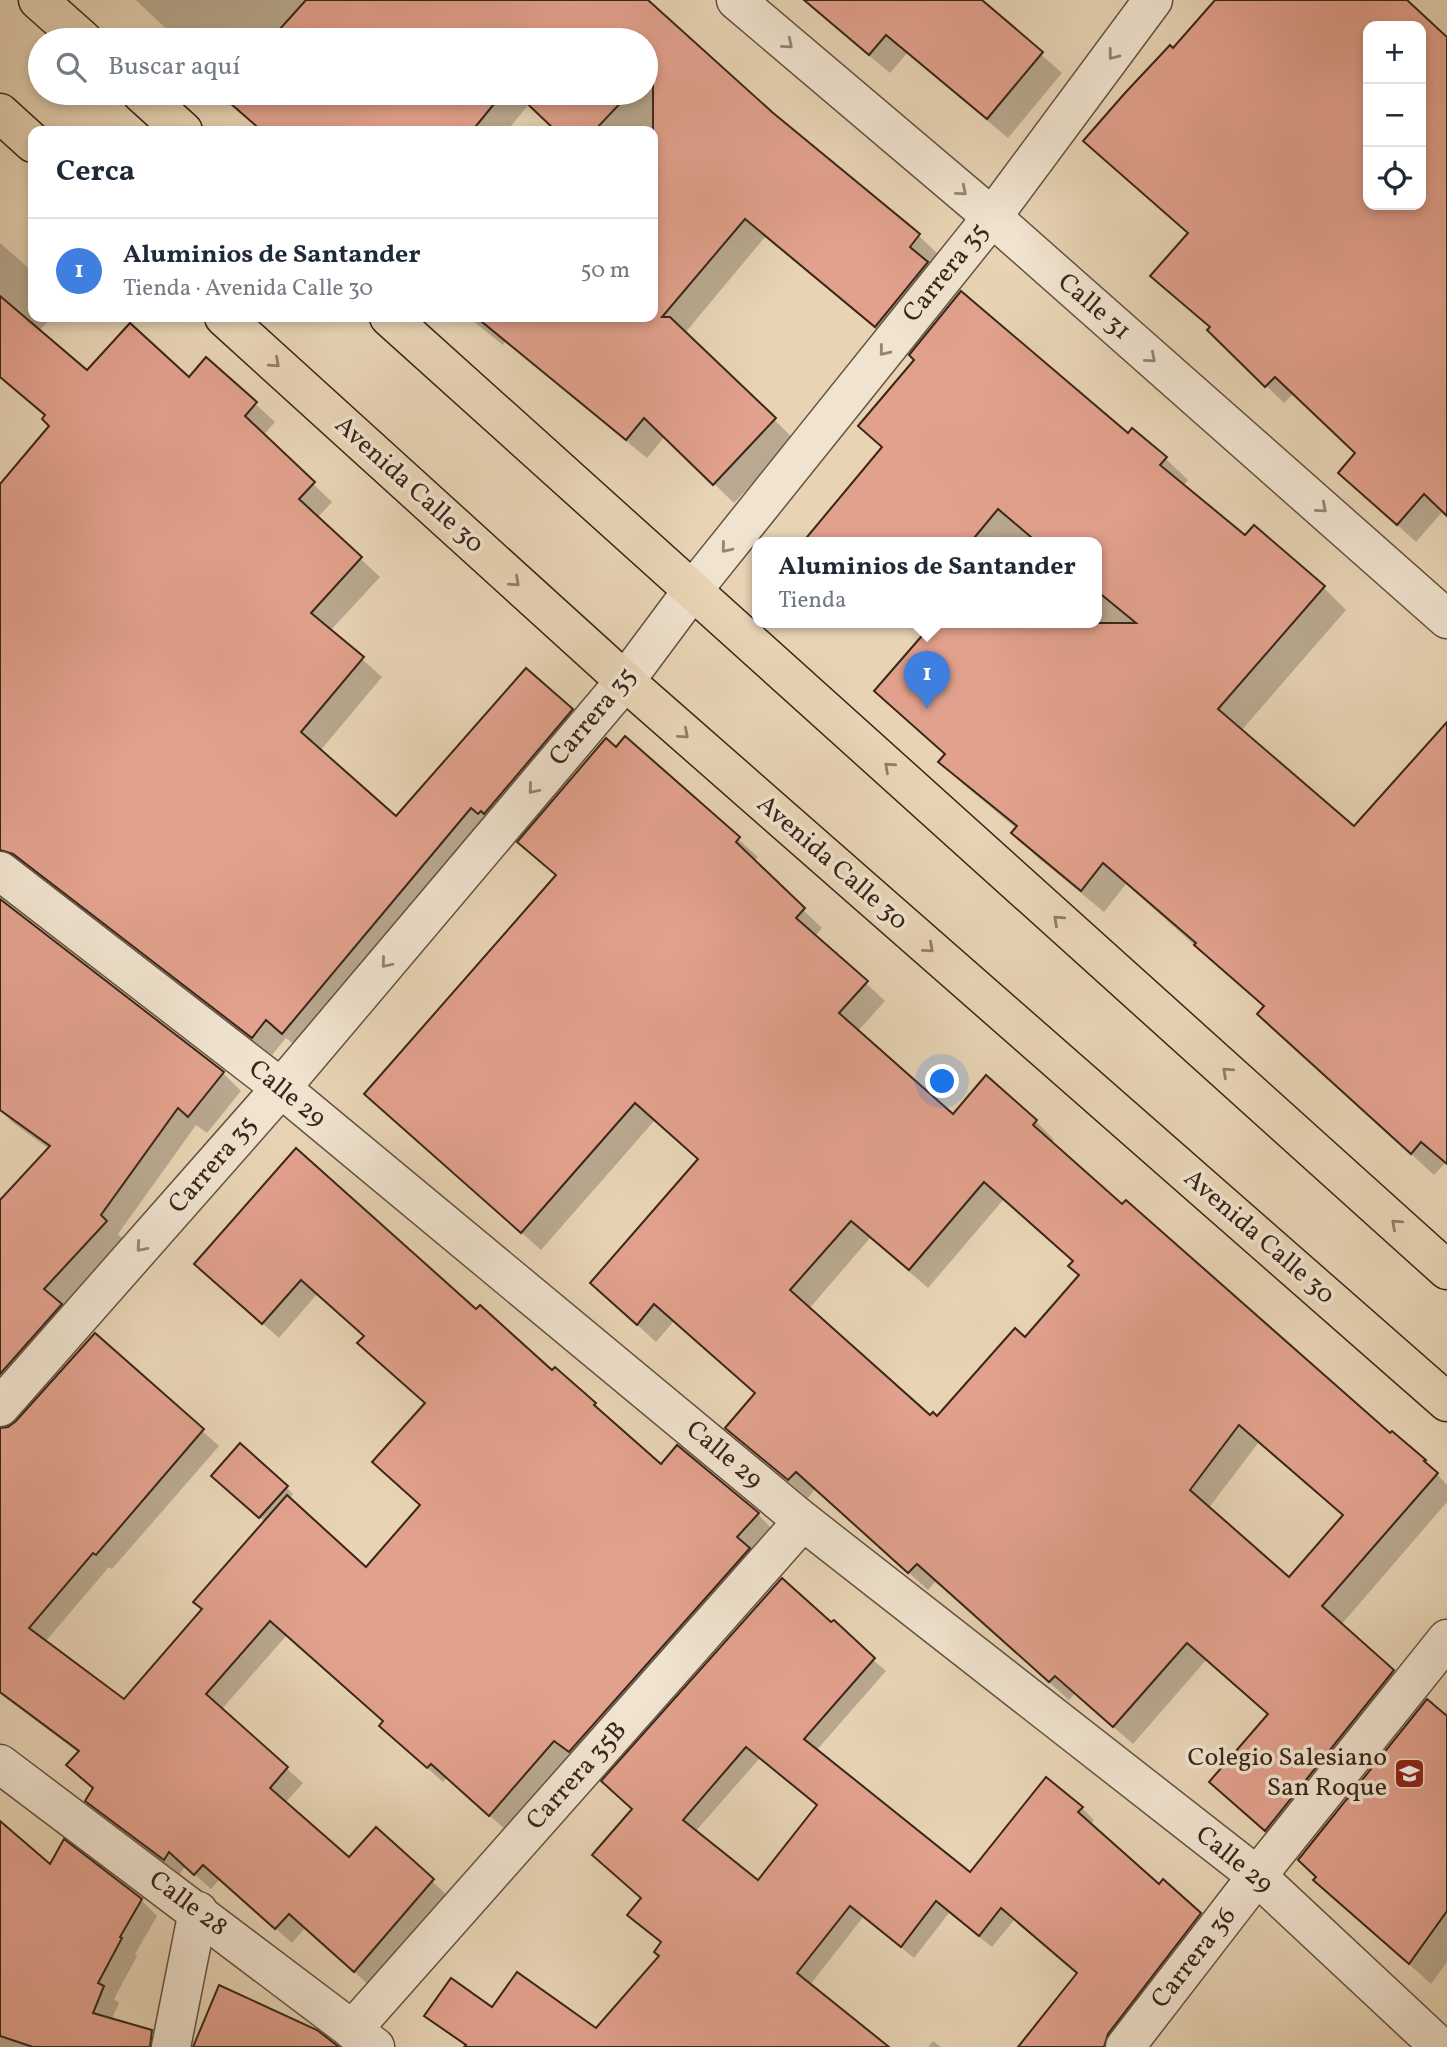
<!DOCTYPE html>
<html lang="es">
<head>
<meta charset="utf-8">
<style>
  :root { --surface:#fff; --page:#f2f2f3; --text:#1f2937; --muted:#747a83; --line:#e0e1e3; --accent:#ea580c }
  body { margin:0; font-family:Vollkorn,serif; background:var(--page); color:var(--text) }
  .controls { position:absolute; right:21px; top:21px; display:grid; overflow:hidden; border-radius:14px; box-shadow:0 4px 10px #0003 }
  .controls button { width:63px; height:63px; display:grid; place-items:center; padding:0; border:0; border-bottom:2px solid var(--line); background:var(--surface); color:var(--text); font:35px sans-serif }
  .you { position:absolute; left:943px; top:1082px; width:24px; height:24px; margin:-18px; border:5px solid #fff; border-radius:50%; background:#1a73e8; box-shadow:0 0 0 10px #1a73e833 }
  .badge { display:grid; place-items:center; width:46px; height:46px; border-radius:50%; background:var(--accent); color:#fff; font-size:23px; font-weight:700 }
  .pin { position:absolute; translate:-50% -58px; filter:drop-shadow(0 2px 4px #0008) }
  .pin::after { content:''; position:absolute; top:37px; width:24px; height:21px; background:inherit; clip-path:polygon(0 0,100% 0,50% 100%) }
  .popup { position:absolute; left:752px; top:537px; width:350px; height:91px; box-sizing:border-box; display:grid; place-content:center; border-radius:14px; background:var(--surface); filter:drop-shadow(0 2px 5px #0005); font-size:23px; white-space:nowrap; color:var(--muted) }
  .popup b { font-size:26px; color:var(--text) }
  .popup::after { content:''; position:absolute; left:50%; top:100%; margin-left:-14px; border:14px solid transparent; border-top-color:var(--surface) }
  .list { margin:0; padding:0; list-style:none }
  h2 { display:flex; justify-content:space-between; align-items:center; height:91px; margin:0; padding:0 28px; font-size:30px }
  h2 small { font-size:23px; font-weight:400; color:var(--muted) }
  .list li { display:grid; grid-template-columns:46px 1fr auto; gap:21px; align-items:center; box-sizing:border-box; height:105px; padding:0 28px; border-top:2px solid var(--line) }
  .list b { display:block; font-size:26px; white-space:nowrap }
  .list p { margin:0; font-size:23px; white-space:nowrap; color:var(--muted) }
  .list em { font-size:23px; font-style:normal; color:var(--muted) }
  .icon { flex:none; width:38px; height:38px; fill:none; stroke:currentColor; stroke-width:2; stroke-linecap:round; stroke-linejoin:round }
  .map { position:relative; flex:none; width:1447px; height:2047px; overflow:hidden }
  .search { position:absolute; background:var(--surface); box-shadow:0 4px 10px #0003; left:28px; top:28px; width:630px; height:77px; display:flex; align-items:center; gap:18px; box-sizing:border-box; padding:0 24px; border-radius:38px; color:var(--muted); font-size:26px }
  .panel { position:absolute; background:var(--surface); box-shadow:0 4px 10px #0003; left:28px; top:126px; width:630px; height:196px; border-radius:14px }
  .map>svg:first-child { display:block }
  .shadow { fill:#0003; fill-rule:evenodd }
  .building { fill:#e2a18d; stroke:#392619; stroke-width:2; fill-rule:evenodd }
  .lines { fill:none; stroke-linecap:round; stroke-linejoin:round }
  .street-casing { stroke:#655240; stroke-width:41 }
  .highway-casing { stroke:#392619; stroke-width:41 }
  .street { stroke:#f0e3cf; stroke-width:38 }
  .highway { stroke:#e8d4b5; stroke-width:38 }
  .oneway { stroke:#948474 }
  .oneway2 { stroke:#907d67 }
  .labels { text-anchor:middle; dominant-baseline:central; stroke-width:7; stroke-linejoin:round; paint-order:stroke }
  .street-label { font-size:26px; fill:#392619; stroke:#f0e3cf }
  .poi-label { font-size:26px; fill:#392619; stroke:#f0e3cf; text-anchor:end }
</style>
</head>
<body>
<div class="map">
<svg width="1447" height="2047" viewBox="0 0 1447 2047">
  <rect width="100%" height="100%" fill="#e8d4b5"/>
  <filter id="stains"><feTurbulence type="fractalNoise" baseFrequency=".00286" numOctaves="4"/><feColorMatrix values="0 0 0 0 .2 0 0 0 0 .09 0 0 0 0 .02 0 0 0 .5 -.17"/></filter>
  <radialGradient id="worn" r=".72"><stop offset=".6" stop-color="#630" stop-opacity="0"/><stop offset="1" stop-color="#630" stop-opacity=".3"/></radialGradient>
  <g class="shadow">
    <path d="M136,0H646L771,114L919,236L939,255L896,346L765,237L685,333L794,439L734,503L665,436L647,458L505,342L503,345L468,317H653V131H558L529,104L507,131H262L224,95L227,93H646V40H178Z"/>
    <path d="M803,0H979L1062,73L1008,138L907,53L890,73Z"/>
    <path d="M1218,0H1398L1447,39V515L1443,511L1416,542L1359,490L1357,454L1294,393L1284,403L1209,330L1211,329L1153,276L1189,234L1086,141ZM1368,26H1421V205H1368Z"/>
    <path d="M0,243L33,272V317H52L39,331L87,372L189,379L206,359L275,422L263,436L332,502L317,518L380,577L330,631L382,677L320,751L396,818L572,710L590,729L302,1051L286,1038L272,1055L169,976L0,821V486L51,426L46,417L0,378Z"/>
    <path d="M860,426L1128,436L1165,458L1188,480L1183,486L1245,537L1323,587L1346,610L1241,731L1355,829L1447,725V1165L1445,1163L1434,1175L1282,1036L1265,1008L1126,884L1104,912L1036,856L1013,833L1017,829L963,784L941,762L946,755L876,691L933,627L929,623H1097V543H836L883,449Z"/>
    <path d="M625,739L758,857L753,862L822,928L815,936L885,1001L858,1031L953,1116L1036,1121L1054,1140L1051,1143L1390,1435L1392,1433L1425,1461L1447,1485V1502L1341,1625L1412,1690L1284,1849L1211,1782L1269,1716L1206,1660L1133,1744L1075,1693L1069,1700L936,1581L928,1590L815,1489L808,1498L746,1446L727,1428L757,1395L674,1321L656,1342L611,1301L700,1160L655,1120L541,1250L366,1094L557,877L520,842ZM1004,1199L1074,1262L1080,1276L1025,1340L938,1419L930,1418L809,1309L870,1238L928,1288ZM1259,1442L1344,1517L1289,1579L1208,1509Z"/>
    <path d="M0,920L120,994L223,1073L241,1091L207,1133L196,1125L118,1234L124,1240L62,1307L78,1323L0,1391V1202L49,1149L12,1122L0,1109Z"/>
    <path d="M296,1151L477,1311L552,1373L595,1404L610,1419L609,1421L661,1466L758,1514L773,1530L506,1830L447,1778L443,1782L397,1741L385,1722L287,1635L221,1710L303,1783L285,1803L349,1860L376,1829L448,1896L370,1986L305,1928L292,1943L220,1879L211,1889L185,1866L180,1874L103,1816L88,1801L94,1789L84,1780L79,1753L0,1694V1462L95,1335L219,1446L112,1569L109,1567L45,1642L124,1701L203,1610L265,1522L221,1483L286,1487L293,1494L289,1499L366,1569L421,1506L426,1404L365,1337L317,1294L279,1338L212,1279Z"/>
    <path d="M831,1625L886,1671L816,1751L970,1875L1082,1808L1094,1820L1090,1825L1160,1886L1200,1914L1212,1927L1119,2047H1020L1078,1974L1015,1919L992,1947L949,1913L914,1958L863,1917L810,1985L885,2047H467L438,2026L427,2015L492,2010L595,2031L661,1956L663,1944L630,1915L643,1899L607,1867ZM759,1759L818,1806L758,1882L695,1832Z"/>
    <path d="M1447,1710V1962L1431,1984L1316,1880Z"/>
    <path d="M0,1823L50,1867L141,1900L157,1916L135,1954L137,1956L114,1999L119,2003L111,2021L151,2034L164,2047H0Z"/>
    <path d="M933,2041L941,2047H928Z"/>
  </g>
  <g class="building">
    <path d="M306,0H648L772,112L920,234L910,247L928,262L875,327L745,219L662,317H670L776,418L713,485L644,418L626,440L476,317H653V68L646,76V40H270Z"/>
    <path d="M804,0H982L1043,52L987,119L886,35L869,55Z"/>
    <path d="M1215,0H1407L1447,37V516L1424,494L1397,525L1338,473L1355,453L1275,377L1265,387L1207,330L1210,327L1150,276L1188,233L1083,141L1125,93L1170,45L1173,48ZM1368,26H1421V205H1368Z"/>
    <path d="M224,93H503L472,131H262L222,96Z"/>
    <path d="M516,93H630L594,131H556Z"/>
    <path d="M961,291L1128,433L1132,428L1167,457L1160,465L1245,535L1254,525L1325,586L1218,709L1354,826L1447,722V1164L1421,1142L1411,1154L1257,1014L1264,1006L1194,945L1196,943L1103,863L1081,891L1011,833L1017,826L938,762L945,754L874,691L933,623H1136L1097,591V543H1038L998,509L970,543H802L882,447L858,426L914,360L909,355Z"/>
    <path d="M0,296L87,370L130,323L189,377L206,357L257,402L245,416L315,482L299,499L362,557L311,613L364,657L301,732L396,816L526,668L573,709L484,814L481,811L478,814L471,808L282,1034L266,1020L252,1038L13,854L0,850V484L49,426L42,419L45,415L0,377Z"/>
    <path d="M625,736L740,837L736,842L805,908L796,918L868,981L839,1013L953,1114L986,1075L1037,1120L1033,1125L1122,1204L1126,1200L1390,1433L1392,1431L1426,1460L1424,1461L1438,1473L1322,1606L1394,1670L1265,1831L1209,1782L1268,1714L1187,1643L1113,1727L1055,1676L1049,1682L917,1564L908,1573L796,1472L788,1480L725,1428L755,1393L654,1304L637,1325L590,1283L698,1159L635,1103L521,1233L364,1094L556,875L517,842L606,738L616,747ZM984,1182L1073,1261L1068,1266L1079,1275L1025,1337L1015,1328L937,1416L933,1412L930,1415L790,1290L851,1221L909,1270ZM1239,1425L1343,1515L1289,1577L1190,1490Z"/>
    <path d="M0,899L224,1072L188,1117L178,1108L101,1215L107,1221L44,1289L62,1304L0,1374V1200L50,1146L0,1110Z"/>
    <path d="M296,1148L476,1309L480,1305L552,1370L555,1367L596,1403L594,1405L661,1464L677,1445L759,1513L737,1537L750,1548L569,1752L554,1741L489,1816L431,1764L427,1768L379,1726L383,1721L270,1621L206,1694L288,1767L270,1788L349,1857L376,1827L434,1879L354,1972L289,1914L275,1929L203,1865L194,1875L169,1852L164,1860L85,1801L93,1788L66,1765L79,1751L0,1692V1428L8,1427L16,1421L95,1333L204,1429L96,1555L93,1553L29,1628L124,1699L202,1609L193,1602L287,1495L366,1567L420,1505L372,1462L425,1403L357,1343L364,1336L301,1280L262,1324L194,1264Z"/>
    <path d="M240,1443L288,1486L259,1518L211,1476Z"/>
    <path d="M782,1578L831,1622L834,1620L875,1658L804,1739L970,1872L1046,1777L1083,1807L1078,1812L1159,1884L1163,1879L1201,1913L1108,2034L1104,2047H1018L1077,1973L1001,1908L979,1936L936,1901L901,1947L850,1906L797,1973L889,2047H464L466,2045L424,2016L451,1978L492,2007L517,1972L596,2028L659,1956L654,1952L661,1942L627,1915L641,1898L592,1855L632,1809L601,1781ZM746,1747L817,1805L758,1880L683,1820Z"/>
    <path d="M1427,1699L1447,1716V1911L1409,1964L1313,1880L1316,1877L1298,1860Z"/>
    <path d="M0,1821L50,1864L64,1839L142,1899L120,1937L122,1938L98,1983L104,1986L93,2013L152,2030L150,2047H33L0,2036Z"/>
    <path d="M219,1985L317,2030L339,2047H193Z"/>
  </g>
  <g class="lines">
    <defs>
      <g id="street">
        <path d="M736,0L992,217L1447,619"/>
        <path d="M0,871L281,1088L803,1521L1257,1876L1440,2047"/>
        <path d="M0,1407L281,1088L625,681L692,591L992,217L1153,0"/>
        <path d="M0,1764L375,2047"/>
        <path d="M352,2030L803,1521"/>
        <path d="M171,2047L198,1911"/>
        <path d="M1125,2047L1257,1876L1447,1639"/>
      </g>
      <g id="highway">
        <path d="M38,0L83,40"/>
        <path d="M141,93L183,131"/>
        <path d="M0,113L33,143"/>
        <path d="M224,317L625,681L1447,1402"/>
        <path d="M389,317L1447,1270"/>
      </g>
    </defs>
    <use href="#street" class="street-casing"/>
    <use href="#highway" class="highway-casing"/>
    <use href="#street" class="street"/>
    <use href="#highway" class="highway"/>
  </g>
  <defs><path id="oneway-chevron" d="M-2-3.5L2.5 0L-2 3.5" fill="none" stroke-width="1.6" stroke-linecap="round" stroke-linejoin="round" transform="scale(1.75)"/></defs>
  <g class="oneway">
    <use href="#oneway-chevron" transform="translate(788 44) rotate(40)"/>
    <use href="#oneway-chevron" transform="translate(1113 55) rotate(127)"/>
    <use href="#oneway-chevron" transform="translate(962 191) rotate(40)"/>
    <use href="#oneway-chevron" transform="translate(884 351) rotate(129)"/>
    <use href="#oneway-chevron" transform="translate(1151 358) rotate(41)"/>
    <use href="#oneway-chevron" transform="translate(1322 508) rotate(41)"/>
    <use href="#oneway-chevron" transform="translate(726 548) rotate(129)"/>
    <use href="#oneway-chevron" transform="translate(533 789) rotate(130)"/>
    <use href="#oneway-chevron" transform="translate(386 963) rotate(130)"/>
    <use href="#oneway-chevron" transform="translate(141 1247) rotate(131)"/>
  </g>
  <g class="oneway2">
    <use href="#oneway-chevron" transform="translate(275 363) rotate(42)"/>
    <use href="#oneway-chevron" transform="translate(515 582) rotate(42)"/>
    <use href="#oneway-chevron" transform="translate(684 734) rotate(41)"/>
    <use href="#oneway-chevron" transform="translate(889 767) rotate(-138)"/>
    <use href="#oneway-chevron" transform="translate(1058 920) rotate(-138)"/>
    <use href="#oneway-chevron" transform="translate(929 948) rotate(41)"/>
    <use href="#oneway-chevron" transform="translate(1227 1072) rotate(-138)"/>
    <use href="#oneway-chevron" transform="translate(1396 1224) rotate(-138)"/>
  </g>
  <defs>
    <symbol id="school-square" viewBox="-11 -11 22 22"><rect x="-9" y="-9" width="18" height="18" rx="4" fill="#8f2418" stroke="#f0e3cf"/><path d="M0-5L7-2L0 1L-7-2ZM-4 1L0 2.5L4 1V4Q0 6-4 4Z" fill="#fff"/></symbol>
  </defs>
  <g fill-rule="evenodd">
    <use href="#school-square" x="1392" y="1756" width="35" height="35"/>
  </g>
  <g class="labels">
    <g class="street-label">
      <text transform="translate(946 273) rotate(-51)">Carrera 35</text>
      <text transform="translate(1094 307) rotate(41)">Calle 31</text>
      <text transform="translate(409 485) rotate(42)">Avenida Calle 30</text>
      <text transform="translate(593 717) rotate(-50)">Carrera 35</text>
      <text transform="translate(832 863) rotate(41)">Avenida Calle 30</text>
      <text transform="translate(287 1094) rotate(39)">Calle 29</text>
      <text transform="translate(213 1165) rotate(-49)">Carrera 35</text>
      <text transform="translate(1259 1237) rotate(41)">Avenida Calle 30</text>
      <text transform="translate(724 1455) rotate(40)">Calle 29</text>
      <text transform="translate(577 1776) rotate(-48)">Carrera 35B</text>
      <text transform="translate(1234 1860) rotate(39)">Calle 29</text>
      <text transform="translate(188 1904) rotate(37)">Calle 28</text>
      <text transform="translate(1194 1958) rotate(-52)">Carrera 36</text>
    </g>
    <g class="poi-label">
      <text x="1387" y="1758">Colegio Salesiano<tspan x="1387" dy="30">San Roque</tspan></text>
    </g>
  </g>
  <rect width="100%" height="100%" filter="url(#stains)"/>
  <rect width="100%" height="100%" fill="url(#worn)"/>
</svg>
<div class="controls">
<button>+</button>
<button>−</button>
<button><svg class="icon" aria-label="locate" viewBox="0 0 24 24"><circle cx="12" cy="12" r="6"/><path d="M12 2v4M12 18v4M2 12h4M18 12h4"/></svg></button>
</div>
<div class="you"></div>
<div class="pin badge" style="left:927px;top:709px;background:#3f7fe0">1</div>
<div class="popup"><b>Aluminios de Santander</b>Tienda</div>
<div class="search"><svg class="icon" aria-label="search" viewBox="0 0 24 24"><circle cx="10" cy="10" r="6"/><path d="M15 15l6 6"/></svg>Buscar aquí</div>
<section class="panel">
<h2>Cerca<small></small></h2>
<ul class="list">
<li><span class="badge" style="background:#3f7fe0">1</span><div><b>Aluminios de Santander</b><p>Tienda · Avenida Calle 30</p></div><em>50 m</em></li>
</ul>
</section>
</div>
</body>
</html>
